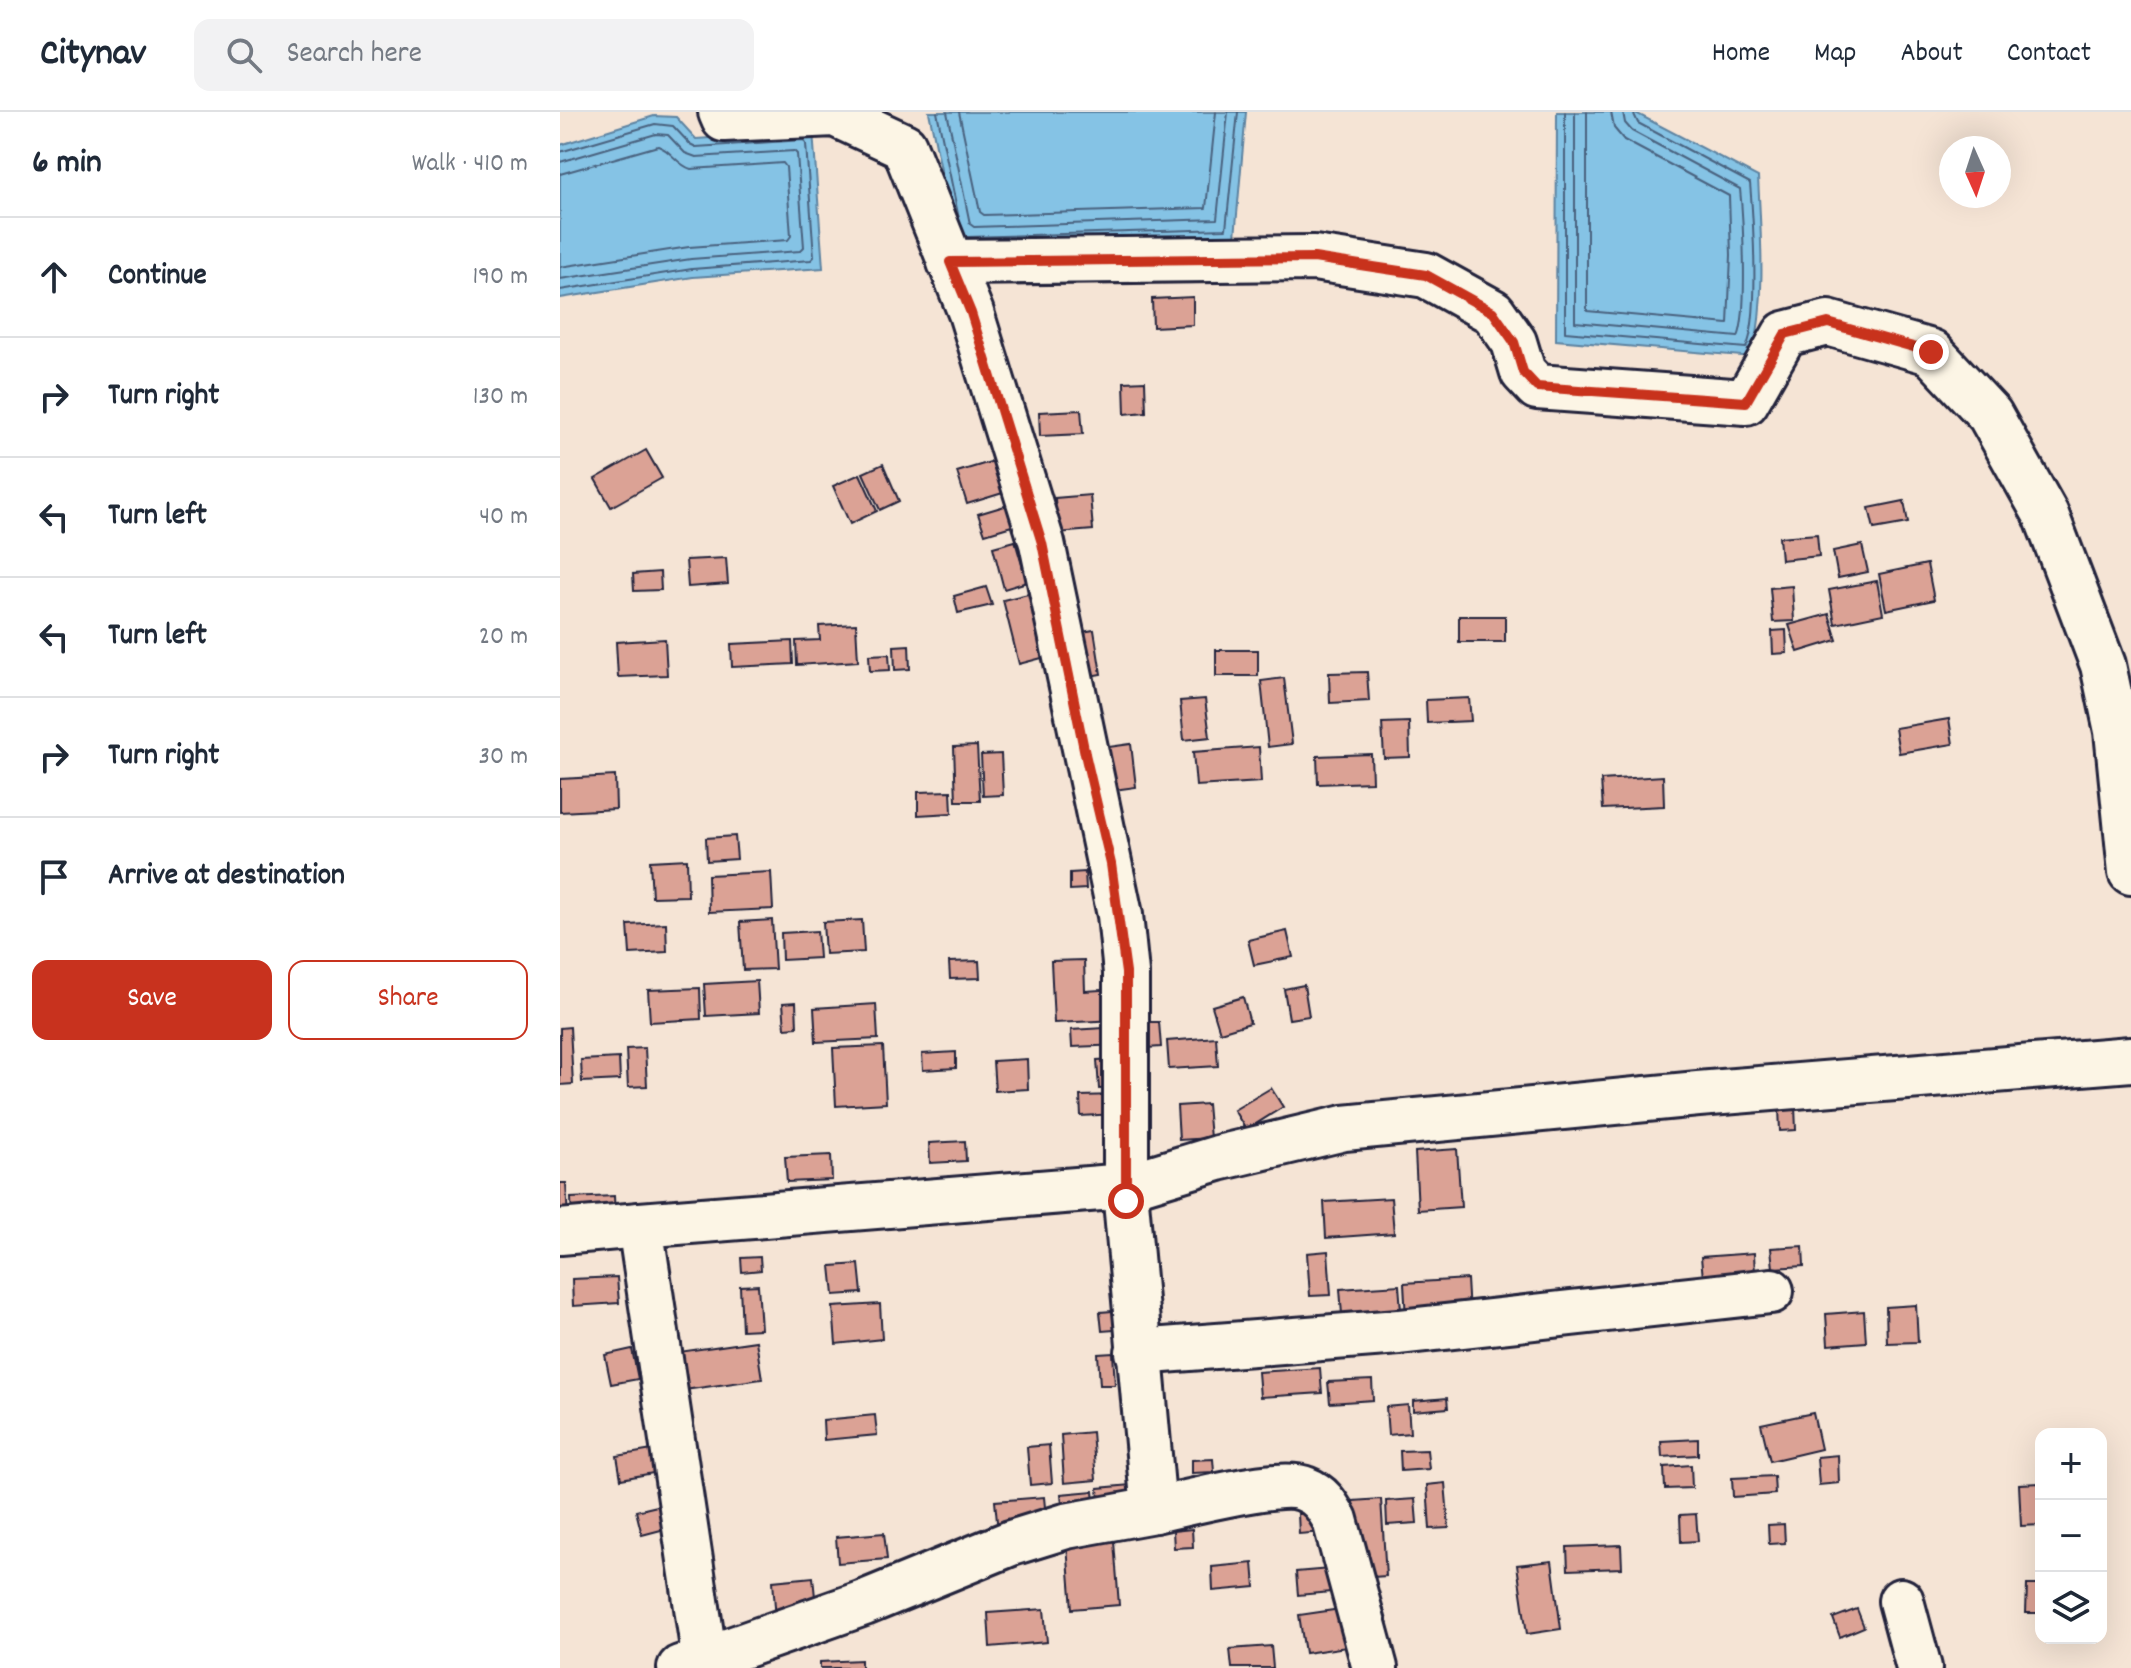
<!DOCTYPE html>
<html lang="en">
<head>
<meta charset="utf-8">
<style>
  :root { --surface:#fff; --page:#f2f2f3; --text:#1f2937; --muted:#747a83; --line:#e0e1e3; --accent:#c8321e }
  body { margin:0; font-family:Dekko,sans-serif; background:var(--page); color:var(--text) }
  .controls { position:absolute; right:24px; bottom:24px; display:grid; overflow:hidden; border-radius:16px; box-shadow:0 8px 32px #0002 }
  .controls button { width:72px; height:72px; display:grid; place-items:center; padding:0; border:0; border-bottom:2px solid var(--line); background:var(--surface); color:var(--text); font:40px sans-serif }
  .compass { position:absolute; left:1379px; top:24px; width:72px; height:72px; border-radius:50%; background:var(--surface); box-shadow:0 8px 32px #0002; rotate:177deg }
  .stop { position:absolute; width:24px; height:24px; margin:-18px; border:6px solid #c8321e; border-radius:50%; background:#fff }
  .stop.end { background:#c8321e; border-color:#fff; box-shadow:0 2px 8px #0008 }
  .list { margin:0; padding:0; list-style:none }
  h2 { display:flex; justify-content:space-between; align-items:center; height:104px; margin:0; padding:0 32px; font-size:34px }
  h2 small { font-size:26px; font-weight:400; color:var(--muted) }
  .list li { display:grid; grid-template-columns:52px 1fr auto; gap:24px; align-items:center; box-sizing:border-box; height:120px; padding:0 32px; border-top:2px solid var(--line) }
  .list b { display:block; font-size:30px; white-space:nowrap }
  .list em { font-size:26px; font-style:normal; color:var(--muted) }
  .actions { display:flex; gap:16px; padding:24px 32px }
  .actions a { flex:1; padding:18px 0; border:2px solid var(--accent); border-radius:16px; text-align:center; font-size:28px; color:var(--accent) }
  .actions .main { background:var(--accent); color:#fff }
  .icon { flex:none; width:44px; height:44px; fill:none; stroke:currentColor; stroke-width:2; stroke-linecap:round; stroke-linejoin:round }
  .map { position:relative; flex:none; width:1571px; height:1556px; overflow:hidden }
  header { display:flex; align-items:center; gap:48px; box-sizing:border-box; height:112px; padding:0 40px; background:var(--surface); border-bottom:2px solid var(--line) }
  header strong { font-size:38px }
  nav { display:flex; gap:44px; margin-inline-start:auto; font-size:28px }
  .search { width:560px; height:72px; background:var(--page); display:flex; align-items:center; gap:20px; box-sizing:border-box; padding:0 28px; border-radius:16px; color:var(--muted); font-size:30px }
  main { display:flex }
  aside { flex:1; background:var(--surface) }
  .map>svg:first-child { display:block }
  .water { fill:#85c3e5; stroke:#5d83a1; stroke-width:2 }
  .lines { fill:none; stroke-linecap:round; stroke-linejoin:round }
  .shore { stroke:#4a627f; stroke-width:2 }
  .building { fill:#dba295; stroke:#22223b; stroke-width:2 }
  .minor-casing { stroke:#22223b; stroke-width:50 }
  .minor { stroke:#fcf5e5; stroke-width:44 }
  .route { stroke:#c8321e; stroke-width:10 }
</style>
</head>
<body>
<header>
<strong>Citynav</strong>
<div class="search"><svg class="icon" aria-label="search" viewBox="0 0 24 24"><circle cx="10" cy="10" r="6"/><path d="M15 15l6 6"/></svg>Search here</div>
<nav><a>Home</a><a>Map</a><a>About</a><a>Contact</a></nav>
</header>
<main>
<aside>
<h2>6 min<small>Walk · 410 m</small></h2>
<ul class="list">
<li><svg class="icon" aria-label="ahead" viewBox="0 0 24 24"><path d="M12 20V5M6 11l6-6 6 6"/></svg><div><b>Continue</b></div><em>190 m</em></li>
<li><svg class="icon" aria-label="right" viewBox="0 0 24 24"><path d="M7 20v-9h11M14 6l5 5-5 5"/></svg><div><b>Turn right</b></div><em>130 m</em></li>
<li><svg class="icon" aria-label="left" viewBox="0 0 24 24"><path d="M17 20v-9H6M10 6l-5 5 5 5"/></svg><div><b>Turn left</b></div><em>40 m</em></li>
<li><svg class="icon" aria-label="left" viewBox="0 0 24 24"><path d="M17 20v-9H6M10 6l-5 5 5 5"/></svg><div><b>Turn left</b></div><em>20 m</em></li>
<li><svg class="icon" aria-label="right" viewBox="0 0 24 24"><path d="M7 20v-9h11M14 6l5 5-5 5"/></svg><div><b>Turn right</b></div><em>30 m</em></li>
<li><svg class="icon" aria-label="arrive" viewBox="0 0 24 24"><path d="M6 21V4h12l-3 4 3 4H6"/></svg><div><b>Arrive at destination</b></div></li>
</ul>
<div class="actions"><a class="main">Save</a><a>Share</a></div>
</aside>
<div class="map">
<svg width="1571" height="1556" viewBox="0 0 1571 1556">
  <rect width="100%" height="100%" fill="#f5e4d5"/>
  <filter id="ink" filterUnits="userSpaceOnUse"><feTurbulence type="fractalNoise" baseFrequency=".0125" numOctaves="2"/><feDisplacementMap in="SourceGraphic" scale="16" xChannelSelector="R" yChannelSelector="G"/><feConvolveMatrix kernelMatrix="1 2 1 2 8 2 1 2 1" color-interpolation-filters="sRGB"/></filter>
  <g filter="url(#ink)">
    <g class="water">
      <path d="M369,0H686L675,125L401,134L395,125Z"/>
      <path d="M997,0H1074L1198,65C1201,125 1206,186 1193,245L996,228Z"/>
      <path d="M94,4L116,5L136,27L253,19L263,156L133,165L0,186V33Z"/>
    </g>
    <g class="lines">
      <g class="shore">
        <path d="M377,0L399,107"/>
        <path d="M387,0L410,112L414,115L657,107L668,0"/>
        <path d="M399,0L420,100L424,103L646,96L656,0"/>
        <path d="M1005,0V220L1186,236C1200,207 1193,106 1190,71L1078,11L1073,0"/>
        <path d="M1015,0V210L1178,225C1188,203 1183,105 1180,77L1072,19L1065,11L1063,0"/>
        <path d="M1027,0V199L1168,212L1171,143L1169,84L1064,28L1054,16L1051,0"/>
        <path d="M0,40L95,12L113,14L130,32L136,35L244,28L246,32L254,145L251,148L132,157L0,178"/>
        <path d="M0,50L96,22L108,23L125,41L136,45L234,39L237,42L244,135L240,139L131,147L0,167"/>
        <path d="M0,62L98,34C111,38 117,53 131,57L223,51L226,55L231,124L228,128L129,135L0,155"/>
        <path d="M407,125L666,117L678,0"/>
      </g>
    </g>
    <g class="building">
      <path d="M633,185V213L593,215L592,187Z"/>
      <path d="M585,269L586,300L565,302L564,270Z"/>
      <path d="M521,298L523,322L480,324L479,300Z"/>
      <path d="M86,338L102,366L51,395L35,367Z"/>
      <path d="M437,348L446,380L407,392L397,360Z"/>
      <path d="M323,352L339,389L320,398L303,361Z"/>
      <path d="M300,362L317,399L290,412L273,374Z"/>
      <path d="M530,383L533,418L497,421L495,386Z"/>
      <path d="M1344,389L1348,411L1314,417L1309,396Z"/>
      <path d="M448,393L455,413L425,422L418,402Z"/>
      <path d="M1257,422L1259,444L1221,448L1219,425Z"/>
      <path d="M455,429L467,470L444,477L433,435Z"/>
      <path d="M1302,433L1308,460L1278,466L1273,439Z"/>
      <path d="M166,446L168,472L128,475L126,448Z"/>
      <path d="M1367,452L1374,488L1326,498L1319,462Z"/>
      <path d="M100,460L101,478L74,479L73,462Z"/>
      <path d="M1317,469L1323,502L1275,512L1269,478Z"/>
      <path d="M1232,474L1234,509L1213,510L1210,476Z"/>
      <path d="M426,475L432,493L398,501L394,484Z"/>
      <path d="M481,479L497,542L459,552L443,488Z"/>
      <path d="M1269,502L1277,528L1238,540L1229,513Z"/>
      <rect x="899" y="504" width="46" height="26"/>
      <path d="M296,512L298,549L237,553L236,529L260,528L259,514Z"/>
      <path d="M534,518L541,562L518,566L510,522Z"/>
      <path d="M1226,518L1227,541L1213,542L1212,519Z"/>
      <path d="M105,527L107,563L58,565L56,530Z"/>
      <path d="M232,529L233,552L172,555L171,532Z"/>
      <path d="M349,533L350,557L335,558L334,534Z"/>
      <rect x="656" y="538" width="42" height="26"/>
      <path d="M329,542L330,558L310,559L309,543Z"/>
      <path d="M807,560L809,589L770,591L769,561Z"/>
      <path d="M724,566L732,632L708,635L701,569Z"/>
      <path d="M909,586L911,609L867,611L866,588Z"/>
      <path d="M645,587L650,625L624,628L620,589Z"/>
      <path d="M1389,607L1393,632L1339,641L1335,616Z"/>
      <path d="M849,610L850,645L824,646L822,611Z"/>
      <path d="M571,632L576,675L546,679L541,636Z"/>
      <path d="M417,634L420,689H396L394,635Z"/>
      <path d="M699,635L701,670L636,674L633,640Z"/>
      <path d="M441,642L443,683L423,684L421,643Z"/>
      <path d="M811,642L812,670L758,672L757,644Z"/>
      <path d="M55,664L56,697L0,700V667Z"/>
      <path d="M1103,664L1104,694L1043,697L1041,668Z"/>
      <path d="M391,679L392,701L358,703V680Z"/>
      <path d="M175,724L177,747L147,749L146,726Z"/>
      <path d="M127,747L128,784L92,785L90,749Z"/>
      <path d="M211,760L213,797L149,800L148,763Z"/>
      <path d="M525,760L526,777L510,778V761Z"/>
      <path d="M212,808L215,857L183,858L180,810Z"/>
      <path d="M302,808L304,840L265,842L263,810Z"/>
      <path d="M106,811L107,840L70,842L68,813Z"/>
      <path d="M257,819L259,846L222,848L221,821Z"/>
      <path d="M727,819L733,845L694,853L688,828Z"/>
      <path d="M524,848L525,879L557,877L559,908L494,911L491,849Z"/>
      <path d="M419,849L420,866L390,867L389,850Z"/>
      <path d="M197,869L199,901L146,904L144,872Z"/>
      <path d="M744,873L749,904L729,907L724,877Z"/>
      <path d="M140,876L141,907L90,910L88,878Z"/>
      <path d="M683,885L690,911L660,920L652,894Z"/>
      <path d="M236,890L237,915L225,916L223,891Z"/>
      <path d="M316,892L318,927L256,930L254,896Z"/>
      <path d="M585,910H599L601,935L587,936Z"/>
      <path d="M10,915L13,972L0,973V916Z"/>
      <path d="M561,915L562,933L512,935L511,918Z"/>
      <path d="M656,925L658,954L609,957L607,929Z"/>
      <path d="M323,934L326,991L276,994L273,936Z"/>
      <path d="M85,936L87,974L68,975L66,937Z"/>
      <path d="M396,940V956L363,958L362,942Z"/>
      <path d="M59,946L60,968L22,970L21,948Z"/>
      <path d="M467,947L468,977L435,979L433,949Z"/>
      <path d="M553,947L555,976L539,977L537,948Z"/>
      <path d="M711,976L723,995L686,1018L674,998Z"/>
      <path d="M555,983L556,1002L521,1004L520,984Z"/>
      <path d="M647,992L650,1026L619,1028L617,994Z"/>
      <path d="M1235,994L1236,1018L1220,1019L1219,996Z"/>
      <path d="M405,1029L406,1049L370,1051L369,1031Z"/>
      <path d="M897,1037L901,1095L858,1098L855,1040Z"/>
      <path d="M271,1043L272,1068L227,1070L225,1045Z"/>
      <path d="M0,1071H6L8,1107L0,1108Z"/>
      <path d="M54,1084L55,1105L12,1108L11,1086Z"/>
      <path d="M831,1086L834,1121L766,1126L764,1090Z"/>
      <path d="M1243,1134L1244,1154L1213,1156L1211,1136Z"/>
      <path d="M768,1139L771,1183L750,1184L747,1141Z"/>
      <path d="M1194,1141L1195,1163L1143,1166L1141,1145Z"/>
      <path d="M200,1145L201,1158L182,1160L181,1146Z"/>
      <path d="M299,1152L302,1181L274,1183L271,1154Z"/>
      <path d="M57,1165L59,1191L13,1194L12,1167Z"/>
      <path d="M907,1167L909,1202L846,1207L844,1171Z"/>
      <path d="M198,1173L201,1217L182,1218L180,1174Z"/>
      <path d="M839,1173L842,1211L783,1215L780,1177Z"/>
      <path d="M320,1192L322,1227L276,1232L273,1195Z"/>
      <path d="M1356,1193L1358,1230L1327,1231L1326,1195Z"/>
      <path d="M565,1198L567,1217L542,1219L540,1200Z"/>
      <path d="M1304,1199L1306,1230L1268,1233L1266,1202Z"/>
      <path d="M196,1229L202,1267L124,1278L119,1240Z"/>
      <path d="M72,1237L78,1267L51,1272L45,1243Z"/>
      <path d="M553,1241L555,1273H540L538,1242Z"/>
      <path d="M760,1256L762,1281L700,1285L698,1260Z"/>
      <path d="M812,1268L813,1288L770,1291L768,1270Z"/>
      <path d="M887,1286L888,1296L853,1299V1289Z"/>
      <path d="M848,1293L850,1321L828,1323L826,1295Z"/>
      <path d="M1253,1301L1261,1337L1210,1349L1201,1312Z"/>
      <path d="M315,1303L317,1323L264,1328L263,1308Z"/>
      <path d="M532,1320L536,1368L504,1371L501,1323Z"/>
      <path d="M1138,1327V1343L1102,1345L1101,1329Z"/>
      <path d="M489,1333L492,1371L470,1373L467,1335Z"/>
      <path d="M104,1336L109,1358L61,1367L57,1344Z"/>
      <path d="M867,1338L869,1357L841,1359L840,1339Z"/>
      <path d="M1278,1343L1279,1371L1259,1373L1257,1345Z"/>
      <path d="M653,1347L654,1360L632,1361V1348Z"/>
      <path d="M1131,1353L1132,1376L1105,1377L1104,1355Z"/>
      <path d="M1214,1364L1215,1382L1173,1385L1172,1366Z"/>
      <path d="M885,1371L889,1416L870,1417L867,1373Z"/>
      <path d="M1481,1371V1413L1461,1414L1459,1372Z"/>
      <path d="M583,1372L540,1400L538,1376Z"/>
      <path d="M533,1379L535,1400L503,1403L501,1382Z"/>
      <path d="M484,1385L487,1416L438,1420L435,1389Z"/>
      <path d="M821,1387L826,1464L799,1466L793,1389Z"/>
      <path d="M855,1387L857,1411L827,1413L826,1389Z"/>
      <path d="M114,1390L120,1413L82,1423L76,1399Z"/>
      <path d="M761,1401L763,1420L739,1422L738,1402Z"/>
      <path d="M1136,1402L1138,1429L1121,1430L1120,1403Z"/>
      <path d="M1224,1412L1225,1431L1209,1432L1208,1413Z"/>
      <path d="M553,1417L559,1493L512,1497L506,1421Z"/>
      <path d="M632,1417L633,1435L614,1436L613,1419Z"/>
      <path d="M324,1421L327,1447L278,1451L276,1425Z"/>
      <path d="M1061,1433L1062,1456L1008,1458L1007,1435Z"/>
      <path d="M992,1449L1001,1517L967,1522L957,1453Z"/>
      <path d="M693,1451L695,1475L653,1479L652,1455Z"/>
      <path d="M781,1456L782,1479L738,1483L736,1460Z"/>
      <path d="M253,1465L257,1505L216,1508L213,1469Z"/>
      <path d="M1467,1473H1481V1501H1466Z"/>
      <path d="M484,1497L487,1530L430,1535L428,1501Z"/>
      <path d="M781,1497L787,1535L745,1541L739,1503Z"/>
      <path d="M1297,1497L1304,1515L1280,1525L1273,1506Z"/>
      <path d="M711,1534L713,1556H672L670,1537Z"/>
      <path d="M301,1548V1556H260V1550Z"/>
    </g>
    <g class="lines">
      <defs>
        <g id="minor">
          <path d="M390,150L754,146L866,163L933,200L954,230L963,260L977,275L1186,290L1225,222L1268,211L1371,240L1430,303L1486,403L1543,553L1557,619L1571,760"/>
          <path d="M0,1120L80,1113"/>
          <path d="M578,1240L839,1220L1211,1179"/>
          <path d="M594,1398C625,1392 721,1366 745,1377C761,1383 767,1394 775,1408L815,1556"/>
          <path d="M1341,1489L1359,1556"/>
          <path d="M145,1549L80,1113L566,1074L658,1046L784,1016L1138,982L1571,947"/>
          <path d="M120,1556L304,1491L451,1431L506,1414L594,1398L566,1089V861L560,803L482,431L411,201L344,34L275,2L164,7L161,0"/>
        </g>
      </defs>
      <use href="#minor" class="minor-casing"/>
      <use href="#minor" class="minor"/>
    </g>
  </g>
  <g class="lines" filter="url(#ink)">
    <path class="route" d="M566,1089V861L551,752L525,642L482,431L411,201L390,150L754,146L866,163L933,200L954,230L963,260L977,275L1186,290L1225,222L1268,211L1371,240"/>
  </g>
</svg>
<div class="controls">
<button>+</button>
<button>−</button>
<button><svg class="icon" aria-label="layers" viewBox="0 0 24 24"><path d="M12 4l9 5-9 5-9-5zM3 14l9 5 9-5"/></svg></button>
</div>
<svg class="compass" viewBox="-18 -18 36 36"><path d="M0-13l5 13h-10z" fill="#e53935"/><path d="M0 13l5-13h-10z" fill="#747a83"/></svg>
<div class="stop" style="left:566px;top:1089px"></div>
<div class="stop end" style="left:1371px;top:240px"></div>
</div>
</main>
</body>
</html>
